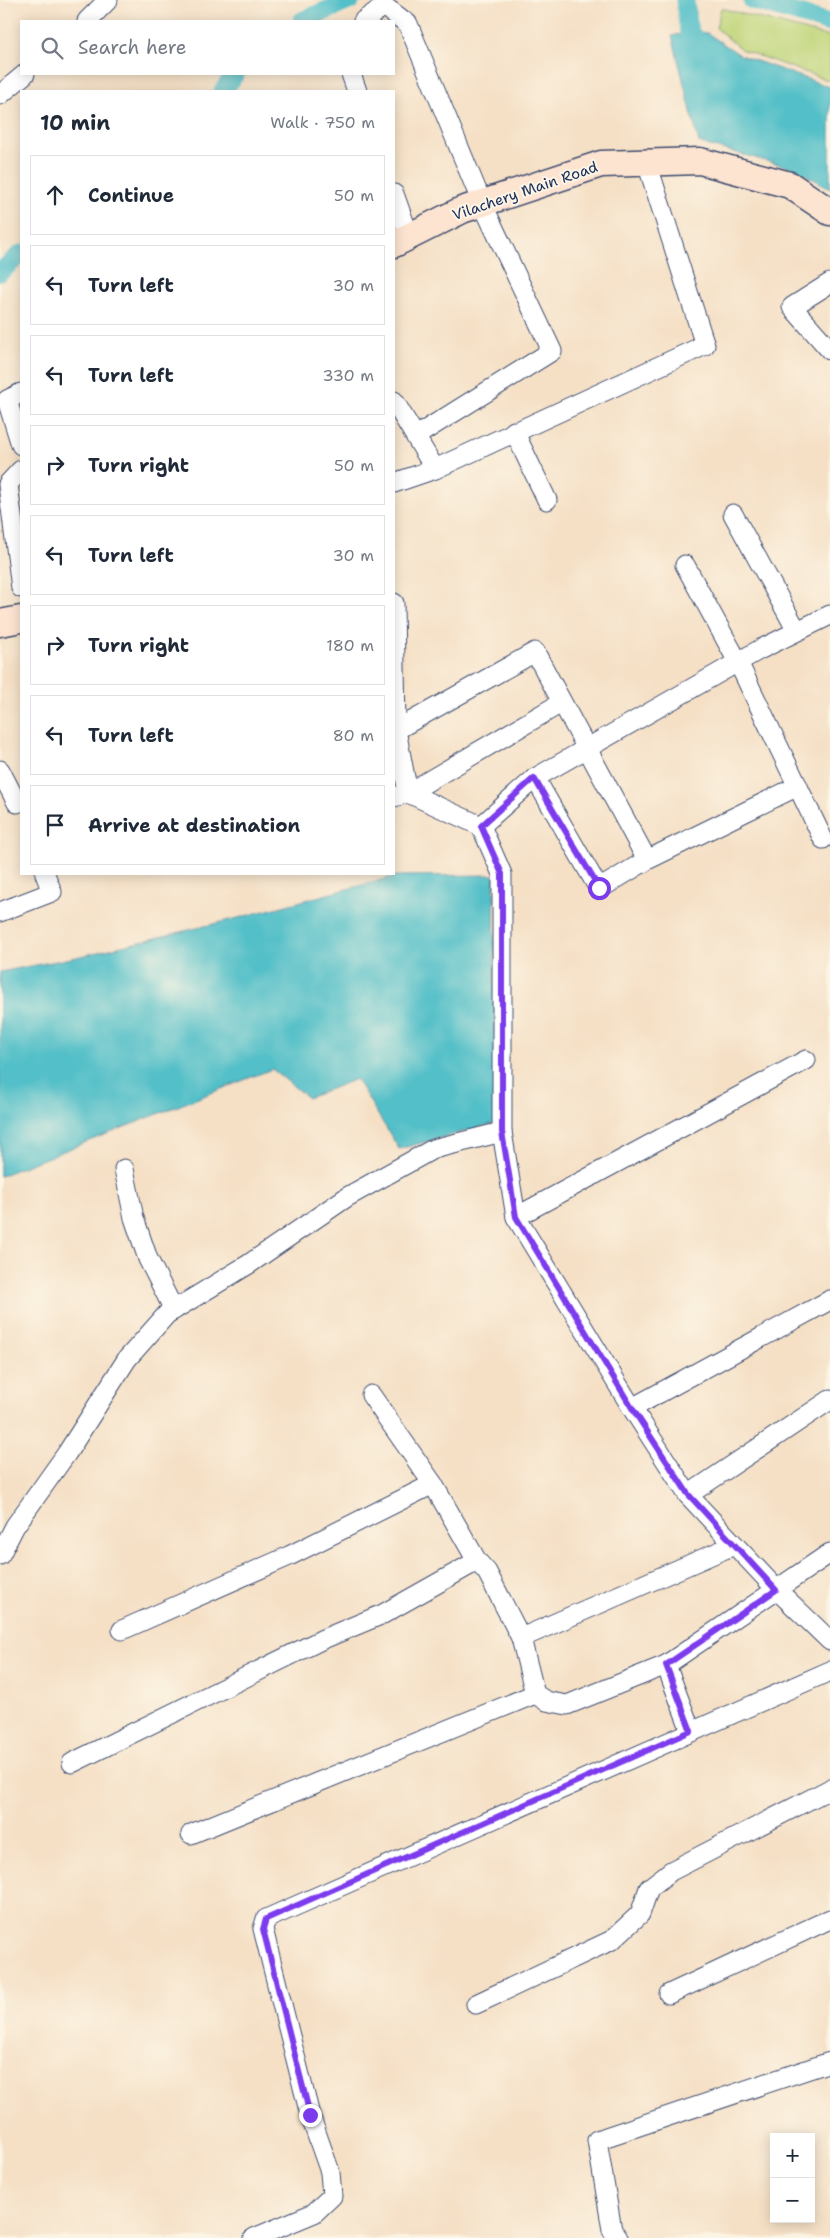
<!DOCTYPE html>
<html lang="en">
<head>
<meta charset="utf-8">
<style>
  :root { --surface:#fff; --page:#f6f6f7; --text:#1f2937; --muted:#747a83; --line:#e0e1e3 }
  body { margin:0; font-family:"Shantell Sans",sans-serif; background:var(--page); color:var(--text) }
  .controls { position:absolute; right:15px; bottom:15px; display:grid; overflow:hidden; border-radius:0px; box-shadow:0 2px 12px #0003 }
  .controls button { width:45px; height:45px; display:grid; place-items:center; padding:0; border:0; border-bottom:1px solid var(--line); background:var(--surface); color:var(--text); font:25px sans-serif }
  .stop { position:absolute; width:15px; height:15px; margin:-11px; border:4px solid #7c3aed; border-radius:50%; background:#fff }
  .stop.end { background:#7c3aed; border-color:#fff; box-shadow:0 1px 5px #0008 }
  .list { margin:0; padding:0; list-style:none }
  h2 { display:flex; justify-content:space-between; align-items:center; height:65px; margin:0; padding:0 20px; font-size:21px }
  h2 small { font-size:16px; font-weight:400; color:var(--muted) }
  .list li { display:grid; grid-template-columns:32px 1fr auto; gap:15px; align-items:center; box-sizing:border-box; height:80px; margin:0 10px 10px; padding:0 10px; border:1px solid var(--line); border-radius:0px }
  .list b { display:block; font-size:19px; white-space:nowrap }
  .list em { font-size:16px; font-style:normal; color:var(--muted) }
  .icon { flex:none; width:28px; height:28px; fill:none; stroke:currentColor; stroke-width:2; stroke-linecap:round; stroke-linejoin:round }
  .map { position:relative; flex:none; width:830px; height:2238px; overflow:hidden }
  .search { position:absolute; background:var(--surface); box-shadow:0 2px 12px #0003; left:20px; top:20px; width:375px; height:55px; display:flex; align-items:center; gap:12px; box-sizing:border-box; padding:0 18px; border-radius:0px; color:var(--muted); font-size:19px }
  .panel { position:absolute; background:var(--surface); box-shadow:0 2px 12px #0003; left:20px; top:90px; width:375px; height:785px; border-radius:0px }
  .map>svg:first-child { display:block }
  .green { fill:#c0d67a; stroke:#6e826c }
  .water { fill:#52bfc8; stroke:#367793 }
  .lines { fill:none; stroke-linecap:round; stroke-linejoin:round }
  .canal { stroke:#52bfc8; stroke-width:19 }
  .minor-casing { stroke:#3c4a6e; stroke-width:21 }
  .secondary-casing { stroke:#3c4a6e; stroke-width:29 }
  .minor { stroke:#fff; stroke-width:19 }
  .secondary { stroke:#fde4d1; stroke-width:26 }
  .route { stroke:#7c3aed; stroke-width:6 }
  .labels { text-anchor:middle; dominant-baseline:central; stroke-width:4; stroke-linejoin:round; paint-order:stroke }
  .street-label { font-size:15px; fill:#1b2f5e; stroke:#fcf5e5 }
</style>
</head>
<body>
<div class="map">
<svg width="830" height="2238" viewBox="0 0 830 2238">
  <rect width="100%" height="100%" fill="#fcf5e5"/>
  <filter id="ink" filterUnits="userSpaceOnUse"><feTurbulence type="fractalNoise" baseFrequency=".02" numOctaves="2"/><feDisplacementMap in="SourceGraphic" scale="10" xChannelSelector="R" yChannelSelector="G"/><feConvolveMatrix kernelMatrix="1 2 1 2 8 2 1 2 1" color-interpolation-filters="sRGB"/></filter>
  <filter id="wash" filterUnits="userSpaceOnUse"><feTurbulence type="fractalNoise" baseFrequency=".0096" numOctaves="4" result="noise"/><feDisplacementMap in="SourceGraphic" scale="20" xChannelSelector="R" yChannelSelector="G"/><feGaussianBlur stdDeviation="1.12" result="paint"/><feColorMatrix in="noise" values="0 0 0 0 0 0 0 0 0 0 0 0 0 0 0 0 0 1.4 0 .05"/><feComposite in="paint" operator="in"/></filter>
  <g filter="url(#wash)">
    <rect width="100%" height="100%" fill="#f5e0c6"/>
    <path class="green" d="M721,8L830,37V81L742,50L716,28Z"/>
    <g class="water">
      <path d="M689,32L707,33L740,55L830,87V188L793,168L699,143L672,36Z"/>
      <path d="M494,875L496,1123L399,1149L356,1079L308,1098L272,1069L0,1176V972L77,957L234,919L396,876Z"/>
    </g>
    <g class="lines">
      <g class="canal">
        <path d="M685,0L689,32L705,50"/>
        <path d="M752,0L830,23"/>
        <path d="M302,21L351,0"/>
        <path d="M223,91L235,74"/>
        <path d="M0,272L21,254"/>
      </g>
    </g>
  </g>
  <g filter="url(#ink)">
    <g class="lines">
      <defs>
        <g id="minor">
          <path d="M87,21L108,0"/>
          <path d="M363,21L384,6L408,24L482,203L552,351L416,436"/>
          <path d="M351,74L357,91"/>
          <path d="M0,95L25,74"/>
          <path d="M394,194L409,236"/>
          <path d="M830,283L792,307L830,350"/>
          <path d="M21,393L7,400L21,445"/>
          <path d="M394,401L435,469"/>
          <path d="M514,431L547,500"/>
          <path d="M21,470L8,484L21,588"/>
          <path d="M394,483L435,469L705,345L647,163"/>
          <path d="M733,514L797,631"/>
          <path d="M685,565L738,662L823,839"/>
          <path d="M394,603L396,730L408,793L481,826"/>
          <path d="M830,615L759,650L535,778L481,826L502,874V1132L516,1217L632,1408L688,1495L777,1590L830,1641"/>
          <path d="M396,730L535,652L647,860L599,889L535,778"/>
          <path d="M0,770L17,803L21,799"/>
          <path d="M394,797L408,793L561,703"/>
          <path d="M647,860L798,786"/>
          <path d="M0,912L52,892L45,874"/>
          <path d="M124,1169L134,1218L148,1259L174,1310"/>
          <path d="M516,1217L806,1060"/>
          <path d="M371,1395L433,1484L477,1561L487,1572L521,1638L535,1694L546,1701L567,1705L666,1665L830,1553"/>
          <path d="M632,1408L830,1300"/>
          <path d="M688,1495L830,1400"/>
          <path d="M0,1555L15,1526L67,1453L127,1359L167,1314L249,1264L347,1197L433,1149L502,1132"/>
          <path d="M122,1630L289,1556L433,1484"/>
          <path d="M521,1638L734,1545"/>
          <path d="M666,1665L691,1731"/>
          <path d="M72,1763L323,1639L383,1614L477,1561"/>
          <path d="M191,1834L535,1694"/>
          <path d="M669,1994L830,1919"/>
          <path d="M476,2004L612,1940L640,1914L649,1888L671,1871L830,1789"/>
          <path d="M254,2238L314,2213L332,2196L330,2172L310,2115L263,1929L266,1919L830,1671"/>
          <path d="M618,2238L612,2230L597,2140L830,2062"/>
        </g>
        <g id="secondary">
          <path d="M394,244L462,210L601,164L700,161L790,185L830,212"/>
          <path d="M0,623L21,619"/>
        </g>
      </defs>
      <use href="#minor" class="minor-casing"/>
      <use href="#secondary" class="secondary-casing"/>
      <use href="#minor" class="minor"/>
      <use href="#secondary" class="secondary"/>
    </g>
  </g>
  <g class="lines" filter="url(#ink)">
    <path class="route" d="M310,2115L263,1929L266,1919L691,1731L666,1665L776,1590L688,1494L632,1408L516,1217L502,1132V874L481,826L534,778L599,888"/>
  </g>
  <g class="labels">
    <g class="street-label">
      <text transform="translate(525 191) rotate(-19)">Vilachery Main Road</text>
    </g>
  </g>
</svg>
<div class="controls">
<button>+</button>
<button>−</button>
</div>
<div class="stop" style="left:599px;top:888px"></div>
<div class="stop end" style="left:310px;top:2115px"></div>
<div class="search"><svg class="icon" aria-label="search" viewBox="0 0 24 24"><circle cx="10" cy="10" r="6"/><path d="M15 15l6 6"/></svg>Search here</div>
<section class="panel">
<h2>10 min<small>Walk · 750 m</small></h2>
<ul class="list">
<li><svg class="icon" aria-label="ahead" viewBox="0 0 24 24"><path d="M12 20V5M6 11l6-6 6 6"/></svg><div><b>Continue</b></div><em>50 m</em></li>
<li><svg class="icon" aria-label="left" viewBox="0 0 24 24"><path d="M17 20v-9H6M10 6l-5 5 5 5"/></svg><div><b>Turn left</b></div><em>30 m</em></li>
<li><svg class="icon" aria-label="left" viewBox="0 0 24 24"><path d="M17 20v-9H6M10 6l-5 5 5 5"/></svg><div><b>Turn left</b></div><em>330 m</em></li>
<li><svg class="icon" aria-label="right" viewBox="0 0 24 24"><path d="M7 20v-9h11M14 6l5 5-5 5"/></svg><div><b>Turn right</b></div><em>50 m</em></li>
<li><svg class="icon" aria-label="left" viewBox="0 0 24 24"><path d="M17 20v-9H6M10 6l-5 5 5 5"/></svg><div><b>Turn left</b></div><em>30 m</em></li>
<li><svg class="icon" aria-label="right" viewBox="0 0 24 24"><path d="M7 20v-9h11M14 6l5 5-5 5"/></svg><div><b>Turn right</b></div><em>180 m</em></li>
<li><svg class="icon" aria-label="left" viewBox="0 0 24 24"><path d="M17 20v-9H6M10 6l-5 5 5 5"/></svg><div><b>Turn left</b></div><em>80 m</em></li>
<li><svg class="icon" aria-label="arrive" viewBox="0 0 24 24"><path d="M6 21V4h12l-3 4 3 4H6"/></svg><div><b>Arrive at destination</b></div></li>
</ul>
</section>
</div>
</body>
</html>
